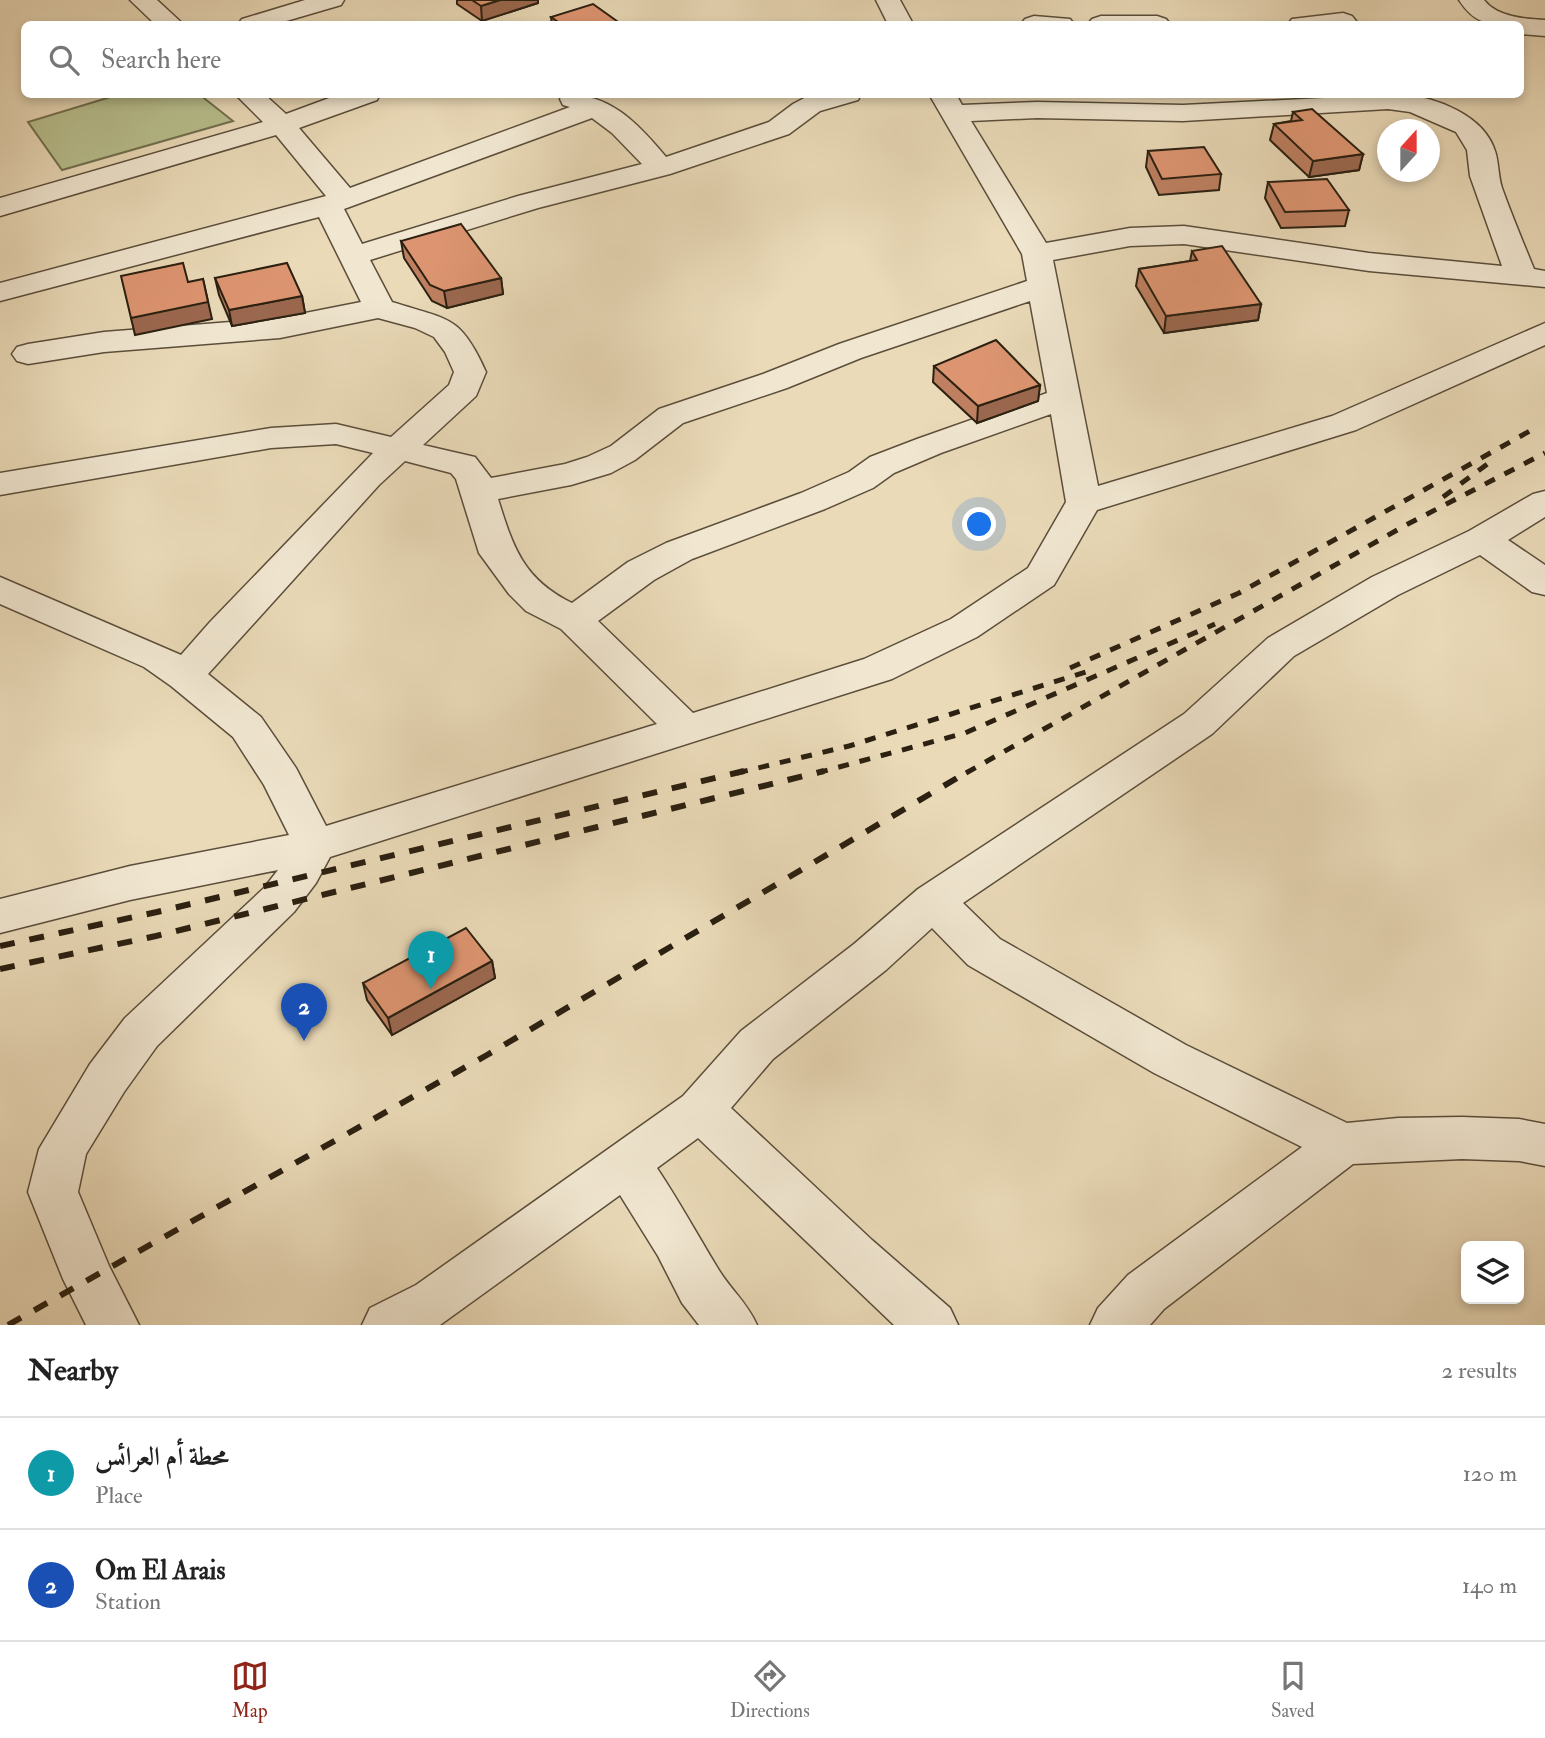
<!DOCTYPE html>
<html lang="en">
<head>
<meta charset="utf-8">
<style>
  :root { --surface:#fff; --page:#f6f6f6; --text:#222; --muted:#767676; --line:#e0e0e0; --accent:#8f2418 }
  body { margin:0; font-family:"IM FELL Double Pica",Amiri,serif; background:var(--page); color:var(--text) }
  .controls { position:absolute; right:21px; bottom:21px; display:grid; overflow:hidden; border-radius:10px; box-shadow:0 4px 10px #0003 }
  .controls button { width:63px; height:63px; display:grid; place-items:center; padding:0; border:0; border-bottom:2px solid var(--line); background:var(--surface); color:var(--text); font:35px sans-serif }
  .compass { position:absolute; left:1377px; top:119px; width:63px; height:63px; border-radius:50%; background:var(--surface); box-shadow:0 4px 10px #0003; rotate:21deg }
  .you { position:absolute; left:980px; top:525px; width:24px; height:24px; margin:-18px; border:5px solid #fff; border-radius:50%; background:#1a73e8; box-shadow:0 0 0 10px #1a73e833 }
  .badge { display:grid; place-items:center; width:46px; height:46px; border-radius:50%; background:var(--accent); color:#fff; font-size:23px; font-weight:700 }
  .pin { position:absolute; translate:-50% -58px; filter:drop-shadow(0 2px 4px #0008) }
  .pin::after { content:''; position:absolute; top:37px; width:24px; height:21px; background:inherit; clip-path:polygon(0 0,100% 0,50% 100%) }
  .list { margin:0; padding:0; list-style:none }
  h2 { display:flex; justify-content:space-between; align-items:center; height:91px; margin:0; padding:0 28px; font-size:30px }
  h2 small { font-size:23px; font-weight:400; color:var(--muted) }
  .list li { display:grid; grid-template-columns:46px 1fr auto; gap:21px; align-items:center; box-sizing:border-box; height:112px; padding:0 28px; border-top:2px solid var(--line) }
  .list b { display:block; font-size:26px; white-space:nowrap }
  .list p { margin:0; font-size:23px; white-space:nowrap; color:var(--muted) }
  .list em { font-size:23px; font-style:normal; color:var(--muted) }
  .icon { flex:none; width:38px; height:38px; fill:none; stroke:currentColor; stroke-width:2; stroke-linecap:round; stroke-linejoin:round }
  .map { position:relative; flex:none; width:1545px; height:1325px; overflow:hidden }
  .search { position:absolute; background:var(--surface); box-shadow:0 4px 10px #0003; left:21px; right:21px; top:21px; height:77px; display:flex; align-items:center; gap:18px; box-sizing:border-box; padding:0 24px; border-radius:10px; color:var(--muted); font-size:26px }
  .sheet { height:315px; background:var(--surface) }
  nav { display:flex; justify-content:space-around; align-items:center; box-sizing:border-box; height:98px; border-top:2px solid var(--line); background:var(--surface); font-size:19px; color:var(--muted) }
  nav a { display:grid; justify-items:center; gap:4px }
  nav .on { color:var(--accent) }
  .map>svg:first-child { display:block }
  .green { fill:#b8bf8e; stroke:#727050; stroke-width:2 }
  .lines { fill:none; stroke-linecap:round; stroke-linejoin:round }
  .minor-casing { stroke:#5b4e3b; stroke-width:3 }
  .minor { fill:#f1e7d1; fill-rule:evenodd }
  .rail-far1 { stroke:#2b2011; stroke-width:5; stroke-dasharray:11 11; stroke-linecap:butt }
  .rail { stroke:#2b2011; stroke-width:6; stroke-dasharray:15 15; stroke-linecap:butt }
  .wall { fill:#be8061; stroke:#2b2011; stroke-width:2 }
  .shaded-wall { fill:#9b684f; stroke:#2b2011; stroke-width:2 }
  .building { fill:#dd9571; stroke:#2b2011; stroke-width:2 }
</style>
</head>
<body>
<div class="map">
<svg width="1545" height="1325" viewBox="0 0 1545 1325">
  <rect width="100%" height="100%" fill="#eadab8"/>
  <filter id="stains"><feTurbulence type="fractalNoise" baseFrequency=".00286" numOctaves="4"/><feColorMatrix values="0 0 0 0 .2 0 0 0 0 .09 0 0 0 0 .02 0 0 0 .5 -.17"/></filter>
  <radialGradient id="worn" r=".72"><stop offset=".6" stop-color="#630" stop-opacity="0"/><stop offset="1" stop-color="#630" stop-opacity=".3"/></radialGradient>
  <path class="green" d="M117,95H200L233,121L62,170L28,122Z"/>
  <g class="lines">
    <defs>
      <g id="minor">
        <path d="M130,0H157L183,24H155Z"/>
        <path d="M305,0H344L341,5L276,24H238L242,19Z"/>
        <path d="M876,0H900L913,24H888Z"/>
        <path d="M1459,0H1484C1497,17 1525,19 1545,20V36L1520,34V24C1490,24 1477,27 1459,0Z"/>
        <path d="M1343,13L1352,16L1356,21L1353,24H1288L1292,19Z"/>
        <path d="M1034,16L1070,19L1074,24H1021L1025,19Z"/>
        <path d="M1101,16H1157L1166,19L1170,24H1088L1092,19Z"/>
        <path d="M235,94H264L286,114L340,94H380L377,100L299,128L350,188L570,107L563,105L560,99L563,94C610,94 636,121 666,157L769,122L793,104L812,94H861L858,100L820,111L789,134L670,174L538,208L370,260L392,302C448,320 460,314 486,372L476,396L423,445L475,457L491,478L565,464L587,457L611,446L659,409L763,374L839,344L1027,281L1022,254L929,94H956L962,105L1037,102L1183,105L1403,94C1437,98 1484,115 1495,151C1499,163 1498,176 1502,188C1512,216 1523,242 1534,269L1545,271V287L1369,271L1184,244L1130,246L1053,260L1098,486L1332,416L1545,323V345L1356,430L1097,510L1054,585L977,637L892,679L330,857L316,883L294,912L157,1046L124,1092L86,1154L78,1192L109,1266L139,1325H86L63,1279L28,1192L39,1149L90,1064L125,1018L264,888L278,870L130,900L0,933V899L130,866L289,835L264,785L233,737L171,686L144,667L0,604V577L181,655L210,622L373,453L336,444L271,448L0,495V473L271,428L336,424L391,437L449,385L454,372L445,352L434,337L415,328L378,318L280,338L104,352L28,364L17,361L12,354L17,347L28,344L104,332L280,318L361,302L319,217L0,301V283L326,196L276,135L0,216V198L263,122ZM1388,109L1410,112L1456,132L1467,150L1470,176L1502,266L1369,253L1184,226L1130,228L1046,243L971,121L1037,118L1183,121ZM592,118L612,133L642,164L518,196L362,244L344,209ZM1030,301L1047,393L917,439L870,457L849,472L801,493L666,543L628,562L572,603C523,579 513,547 498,499L571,485L611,473L635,460L683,423L787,388L861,358ZM1051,414L1066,502L1028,568L951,619L864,659L693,713L598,621L654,580L692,559L825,509L873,488L894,473L941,453ZM405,461L451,473L456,479L479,553L509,594L526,611L561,629L657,724L326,826L296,768L261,717L208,674L379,485Z"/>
        <path d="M1545,491V517L1508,540L1545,565V595L1532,592L1480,555L1398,595L1294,656L1212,734L963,903L1000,939L1186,1045L1347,1123L1398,1118L1462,1117L1519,1119L1545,1124V1166L1519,1161L1462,1159L1353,1164L1164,1309L1150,1325H1090L1098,1308L1128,1275L1302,1147L1154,1073L968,965L932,928L886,970L773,1059L731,1108L872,1240L950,1308L958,1325H894L698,1138L657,1168C679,1201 697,1234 717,1267C729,1288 747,1302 757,1325H699L682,1303L658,1256L620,1195L440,1325H362L370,1308L416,1285L683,1096L741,1031L854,944L918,889L1184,714L1268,638L1372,577L1469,531L1533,494Z"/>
      </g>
    </defs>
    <use href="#minor" class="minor-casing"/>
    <use href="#minor" class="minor"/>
    <g class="rail-far1">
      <path d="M1443,497L1490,462"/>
      <path d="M1070,668L1239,593L1537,427"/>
      <path d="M737,773L849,746L1089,671"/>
      <path d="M817,773L965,733L1215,624"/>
      <path d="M966,773L1406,525L1545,453"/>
    </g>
    <g class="rail">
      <path d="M0,946L157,912L744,771"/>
      <path d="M0,969L156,936L824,771"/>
      <path d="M8,1325L487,1055L969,771"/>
    </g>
  </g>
  <g class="wall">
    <path d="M457,0H538V3L482,21L457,4Z"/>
    <path d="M551,17L621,24H552Z"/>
    <path d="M1293,112L1363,154L1359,170L1309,177L1270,140L1274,124L1291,121Z"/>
    <path d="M1148,151L1221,174L1219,190L1159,195L1146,167Z"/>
    <path d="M1268,182L1349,210L1345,226L1281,228L1265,198Z"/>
    <path d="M401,241L501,278L503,294L447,308L432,301L404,258Z"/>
    <path d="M1192,251L1261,304L1258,320L1164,333L1136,286L1139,269L1190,261Z"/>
    <path d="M215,278L302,296L305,313L232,326L219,295Z"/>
    <path d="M934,366L1040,385L1038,401L977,423L933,382Z"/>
    <path d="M492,961L495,978L392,1035L367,1000L363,983Z"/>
  </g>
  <g class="shaded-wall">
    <path d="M500,0H538V3L482,21L481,6Z"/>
    <path d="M1363,154L1359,170L1309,177L1313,161Z"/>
    <path d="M501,278L503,294L447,308L444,291Z"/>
    <path d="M203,279L212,319L135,335L131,318Z"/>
    <path d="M302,296L305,313L232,326L229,310Z"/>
    <path d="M1261,304L1258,320L1164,333L1166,316Z"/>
    <path d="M1040,385L1038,401L977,423L978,406Z"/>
    <path d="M492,961L495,978L392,1035L388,1018Z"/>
  </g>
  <g class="building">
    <path d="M472,0H500L481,6Z"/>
    <path d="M593,4L621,24H561L551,17Z"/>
    <path d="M1139,22L1141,24H1119Z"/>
    <path d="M1312,109L1363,154L1313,161L1274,124L1302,120L1293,112Z"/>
    <path d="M1204,147L1221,174L1162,179L1148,151Z"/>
    <path d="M1327,179L1349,210L1285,212L1268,182Z"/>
    <path d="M461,224L501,278L444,291L430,285L401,241Z"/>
    <path d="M1222,246L1261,304L1166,316L1139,269L1197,260L1192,251Z"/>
    <path d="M183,263L188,282L203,279L208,302L131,318L121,276Z"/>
    <path d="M287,263L302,296L229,310L215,278Z"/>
    <path d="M996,340L1040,385L978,406L934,366Z"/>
    <path d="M466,928L492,961L388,1018L363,983Z"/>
  </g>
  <rect width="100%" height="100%" filter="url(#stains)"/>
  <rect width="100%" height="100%" fill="url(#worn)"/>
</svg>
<div class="controls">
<button><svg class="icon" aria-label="layers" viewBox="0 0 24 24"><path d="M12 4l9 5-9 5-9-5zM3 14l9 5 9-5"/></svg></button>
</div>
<svg class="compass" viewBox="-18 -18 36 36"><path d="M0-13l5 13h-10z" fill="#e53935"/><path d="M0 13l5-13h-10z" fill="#767676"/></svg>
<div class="you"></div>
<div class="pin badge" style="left:431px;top:989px;background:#0f9aa8">1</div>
<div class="pin badge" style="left:304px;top:1041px;background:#1a4fb4">2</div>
<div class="search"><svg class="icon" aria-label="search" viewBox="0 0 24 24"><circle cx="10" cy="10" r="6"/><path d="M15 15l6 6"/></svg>Search here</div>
</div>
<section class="sheet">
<h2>Nearby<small>2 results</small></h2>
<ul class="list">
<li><span class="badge" style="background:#0f9aa8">1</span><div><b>محطة أم العرائس</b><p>Place</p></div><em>120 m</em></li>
<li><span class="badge" style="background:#1a4fb4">2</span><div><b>Om El Arais</b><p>Station</p></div><em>140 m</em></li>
</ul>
</section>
<nav>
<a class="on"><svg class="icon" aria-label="map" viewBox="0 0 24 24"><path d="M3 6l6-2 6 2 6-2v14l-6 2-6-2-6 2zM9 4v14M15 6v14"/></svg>Map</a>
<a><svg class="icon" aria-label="directions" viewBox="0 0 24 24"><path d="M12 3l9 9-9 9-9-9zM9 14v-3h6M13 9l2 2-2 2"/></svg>Directions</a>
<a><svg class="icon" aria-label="saved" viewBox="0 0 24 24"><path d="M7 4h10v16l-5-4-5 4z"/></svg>Saved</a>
</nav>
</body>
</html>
